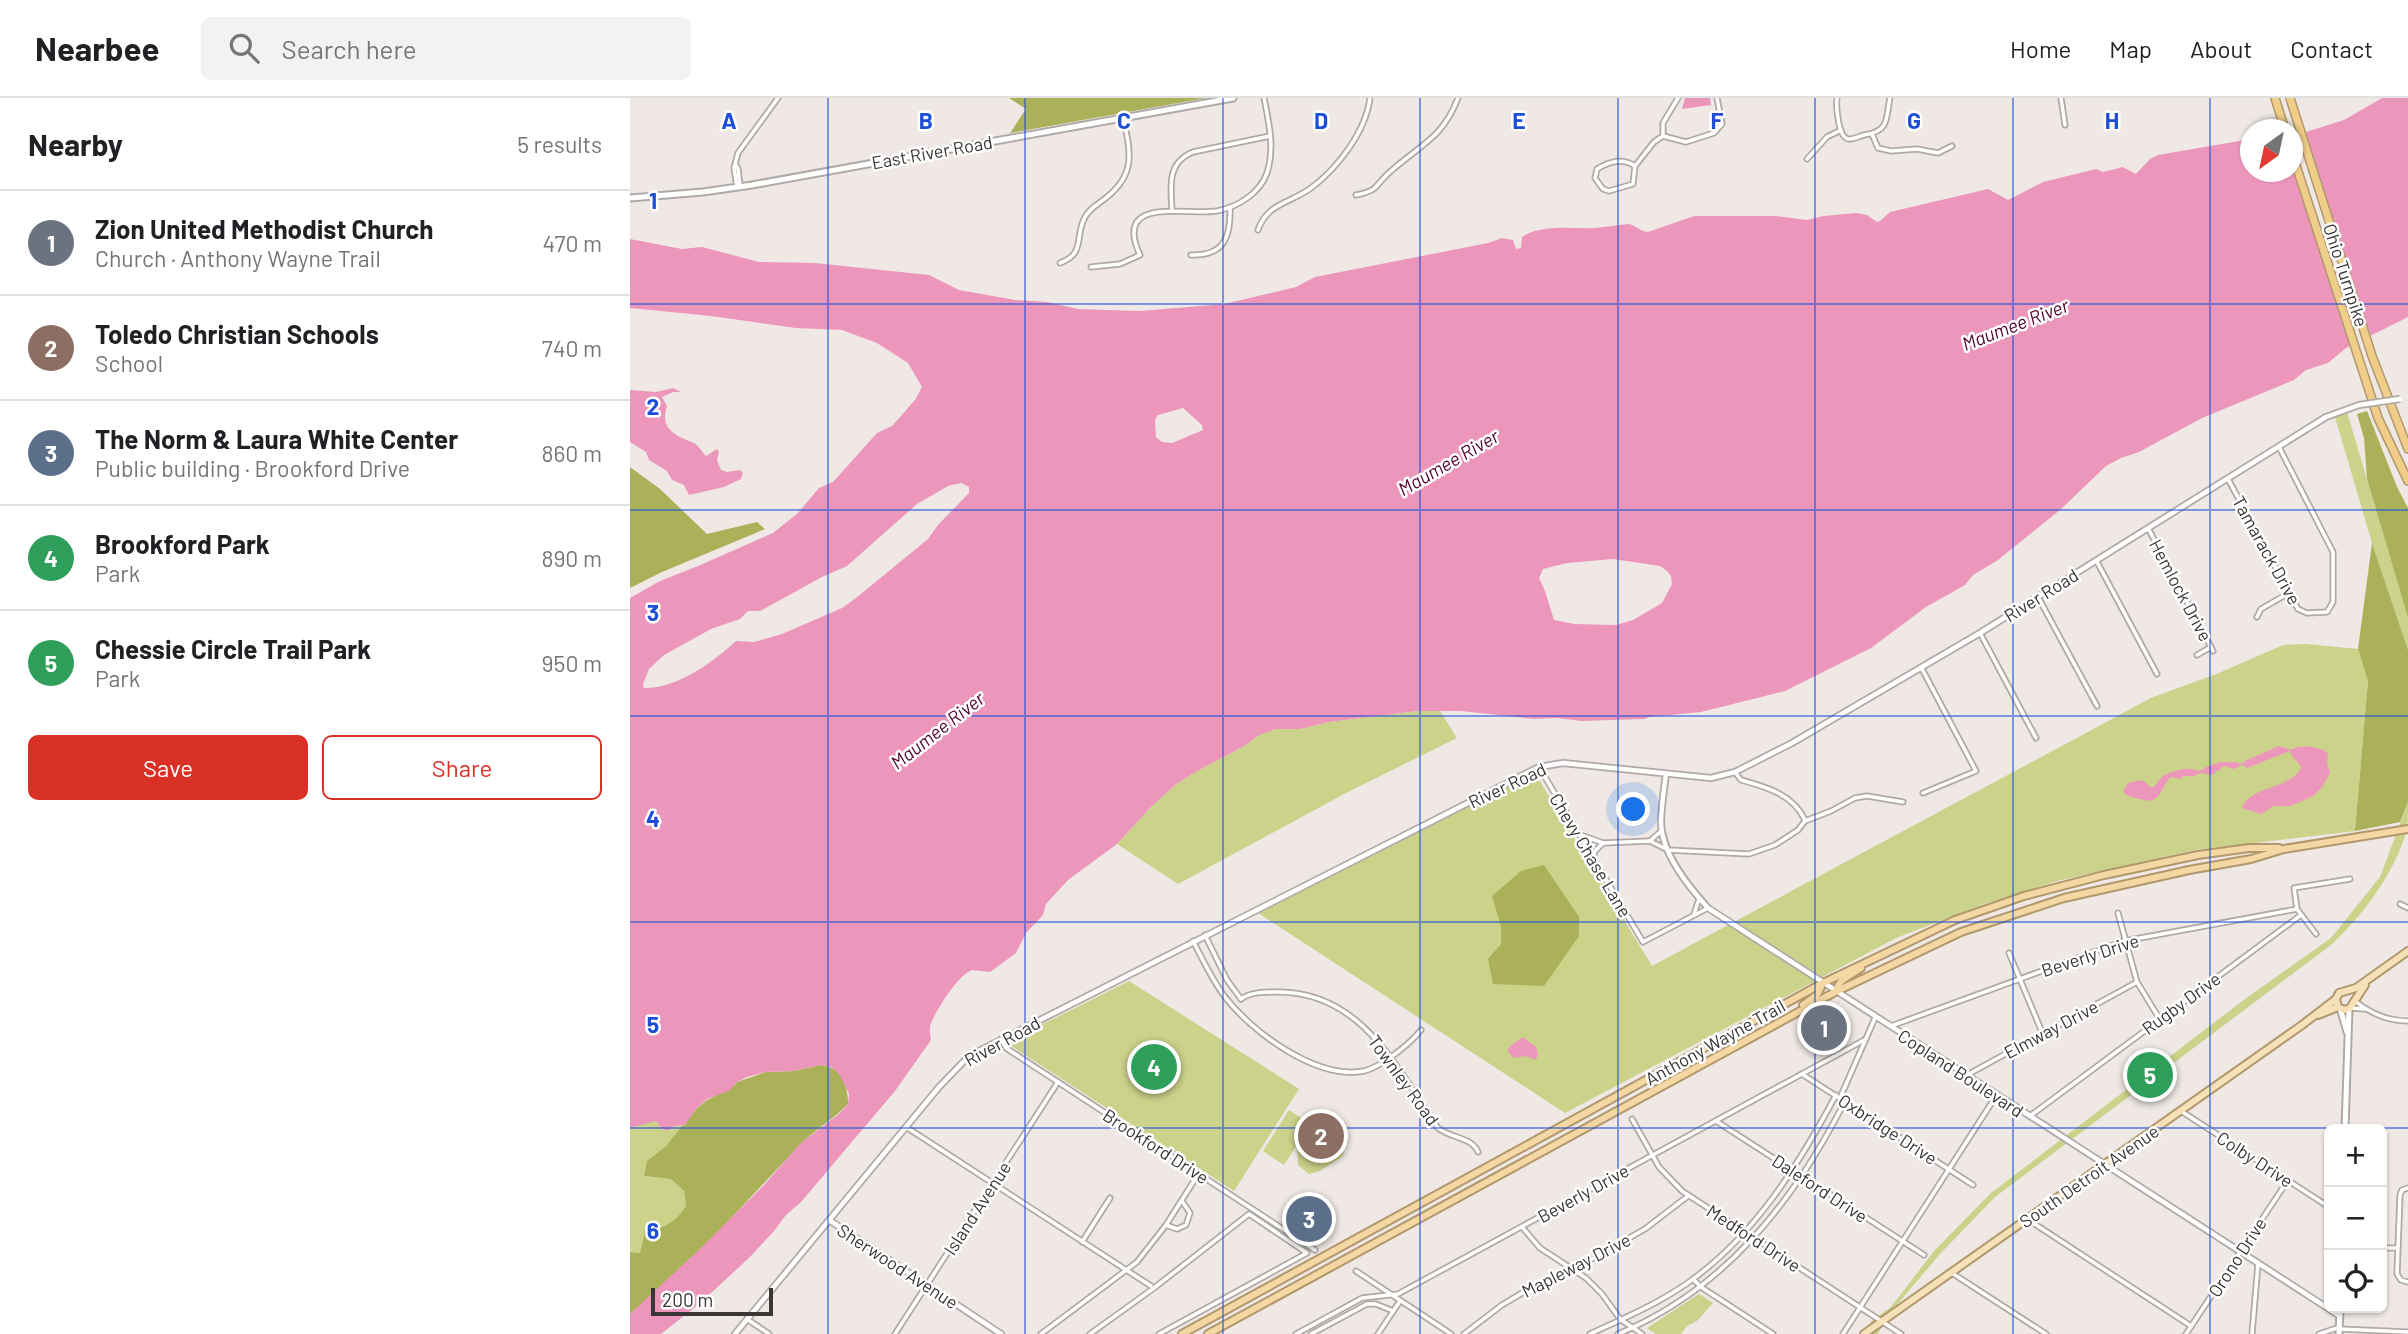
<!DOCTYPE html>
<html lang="en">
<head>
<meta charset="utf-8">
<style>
  :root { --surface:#fff; --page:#f2f2f2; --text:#202124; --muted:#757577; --line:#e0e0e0; --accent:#d93025 }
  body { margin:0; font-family:Barlow,sans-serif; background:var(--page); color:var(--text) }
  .controls { position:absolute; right:21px; bottom:21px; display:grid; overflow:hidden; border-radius:10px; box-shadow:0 2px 5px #0004 }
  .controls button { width:63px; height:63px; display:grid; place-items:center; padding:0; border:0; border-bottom:2px solid var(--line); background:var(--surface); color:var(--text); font:35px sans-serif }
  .compass { position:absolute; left:1610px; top:21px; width:63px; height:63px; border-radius:50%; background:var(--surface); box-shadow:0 2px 5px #0004; rotate:213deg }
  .scale { position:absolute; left:21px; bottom:18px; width:122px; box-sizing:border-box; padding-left:7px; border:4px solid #393635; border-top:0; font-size:19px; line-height:24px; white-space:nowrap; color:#393635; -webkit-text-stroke:5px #fff; paint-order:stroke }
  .you { position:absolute; left:1004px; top:712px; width:24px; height:24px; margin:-18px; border:5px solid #fff; border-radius:50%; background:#1a73e8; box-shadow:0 0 0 10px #1a73e833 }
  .badge { display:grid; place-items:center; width:46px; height:46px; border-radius:50%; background:var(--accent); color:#fff; font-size:23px; font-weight:700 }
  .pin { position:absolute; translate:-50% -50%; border:4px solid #fff; box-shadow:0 2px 7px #0006 }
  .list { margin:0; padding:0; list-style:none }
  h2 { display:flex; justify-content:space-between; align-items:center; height:91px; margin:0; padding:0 28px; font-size:30px }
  h2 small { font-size:23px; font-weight:400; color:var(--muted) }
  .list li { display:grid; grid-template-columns:46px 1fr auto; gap:21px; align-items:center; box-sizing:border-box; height:105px; padding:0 28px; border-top:2px solid var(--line) }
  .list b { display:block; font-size:26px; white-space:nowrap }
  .list p { margin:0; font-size:23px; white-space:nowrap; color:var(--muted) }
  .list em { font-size:23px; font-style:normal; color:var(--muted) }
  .actions { display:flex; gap:14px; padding:21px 28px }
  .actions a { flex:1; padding:16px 0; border:2px solid var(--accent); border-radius:10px; text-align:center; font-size:24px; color:var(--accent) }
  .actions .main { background:var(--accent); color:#fff }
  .icon { flex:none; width:38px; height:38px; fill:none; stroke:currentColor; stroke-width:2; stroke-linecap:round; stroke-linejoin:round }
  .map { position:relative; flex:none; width:1778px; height:1236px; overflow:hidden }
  header { display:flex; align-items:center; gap:42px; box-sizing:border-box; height:98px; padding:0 35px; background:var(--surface); border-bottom:2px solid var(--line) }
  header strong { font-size:33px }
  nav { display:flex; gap:38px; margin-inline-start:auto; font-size:24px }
  .search { width:490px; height:63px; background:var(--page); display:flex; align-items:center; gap:18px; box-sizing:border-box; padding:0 24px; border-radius:10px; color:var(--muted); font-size:26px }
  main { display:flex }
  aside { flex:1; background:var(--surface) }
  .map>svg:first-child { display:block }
  .green { fill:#cbd28a }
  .forest { fill:#aab159 }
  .water { fill:#ec96bc; fill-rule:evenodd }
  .pier { fill:#efe8e5 }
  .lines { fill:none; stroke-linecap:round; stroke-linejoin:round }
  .minor-casing { stroke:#b0aaa6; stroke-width:7 }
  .tertiary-casing { stroke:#b0aaa6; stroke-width:8 }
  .secondary-casing { stroke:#b0aaa6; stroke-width:9 }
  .primary-casing { stroke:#b1986c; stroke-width:10 }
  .trunk-casing { stroke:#b1986c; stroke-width:10 }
  .motorway-casing { stroke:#b1986c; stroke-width:10 }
  .minor { stroke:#fff; stroke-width:3.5 }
  .tertiary { stroke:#fff; stroke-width:4.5 }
  .secondary { stroke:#fff; stroke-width:5 }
  .primary { stroke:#f7e1b9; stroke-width:6 }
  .trunk { stroke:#f4d7a2; stroke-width:6 }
  .motorway { stroke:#f1cd8a; stroke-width:7 }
  .tertiary-bridge-casing { stroke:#b0aaa6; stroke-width:8; stroke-linecap:butt }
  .tertiary-bridge { stroke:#fff; stroke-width:4.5 }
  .grid { fill:none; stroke:#1d4ed8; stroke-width:2; stroke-opacity:0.55 }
  .labels { text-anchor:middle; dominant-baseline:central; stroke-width:5; stroke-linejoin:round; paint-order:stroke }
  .street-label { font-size:18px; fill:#393635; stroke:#fff }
  .water-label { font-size:19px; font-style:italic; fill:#520431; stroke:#fff }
  .grid-label { font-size:23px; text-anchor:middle; font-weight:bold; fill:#1d4ed8; stroke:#fff; stroke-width:5; stroke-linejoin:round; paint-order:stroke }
</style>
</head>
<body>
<header>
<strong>Nearbee</strong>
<div class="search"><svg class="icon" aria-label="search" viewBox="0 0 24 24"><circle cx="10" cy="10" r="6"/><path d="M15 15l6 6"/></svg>Search here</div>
<nav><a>Home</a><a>Map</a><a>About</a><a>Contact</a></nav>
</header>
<main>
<aside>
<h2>Nearby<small>5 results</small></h2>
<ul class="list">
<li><span class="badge" style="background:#6b7280">1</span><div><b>Zion United Methodist Church</b><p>Church · Anthony Wayne Trail</p></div><em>470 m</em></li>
<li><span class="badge" style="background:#8d6e63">2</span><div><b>Toledo Christian Schools</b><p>School</p></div><em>740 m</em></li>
<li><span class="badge" style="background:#5c6f8a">3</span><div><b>The Norm &amp; Laura White Center</b><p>Public building · Brookford Drive</p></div><em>860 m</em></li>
<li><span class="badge" style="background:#2e9e5b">4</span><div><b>Brookford Park</b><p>Park</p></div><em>890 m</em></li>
<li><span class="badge" style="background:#2e9e5b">5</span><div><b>Chessie Circle Trail Park</b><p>Park</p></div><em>950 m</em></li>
</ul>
<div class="actions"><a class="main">Save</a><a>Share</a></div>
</aside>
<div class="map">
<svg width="1778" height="1236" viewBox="0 0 1778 1236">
  <rect width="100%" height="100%" fill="#efe8e5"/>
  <g class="green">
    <path d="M1717,314L1778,520V552L1742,445L1705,319Z"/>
    <path d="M1676,546L1728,551L1738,583L1725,733L1565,752L1431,782L1357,805L1266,840L935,1015L628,815L905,675L1022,868L1521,600L1589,575L1653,547Z"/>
    <path d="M787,613H810L827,640L716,695L548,786L487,746L520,710L545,687L562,676L616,647L629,637L646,631H670L699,624Z"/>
    <path d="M1778,704C1778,713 1778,723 1777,732C1764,776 1734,816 1701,847L1365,1099L1310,1156L1259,1216L1248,1236H1240L1241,1223L1261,1209L1304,1153L1361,1095L1615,901L1701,840L1750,779Z"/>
    <path d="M499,883L669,991L604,1093L380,947L381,942Z"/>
    <path d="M659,1012L680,1026L688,1015L714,1050L713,1058L690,1073L679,1076L668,1067L667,1047L654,1067L633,1053Z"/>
    <path d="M21,1023H26L32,1031L36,1033L44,1028L55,1027L36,1048L17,1063L14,1078L41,1081L54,1093L56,1108L47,1123L15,1134L10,1155L0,1154V1030Z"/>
    <path d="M1069,1196L1083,1205L1067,1223L1057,1228L1051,1236H1026L1017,1230Z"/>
  </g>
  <g class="forest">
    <path d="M379,0H576L380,35L396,11Z"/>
    <path d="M1737,313L1767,389L1778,410V520L1737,381L1734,340L1727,316Z"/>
    <path d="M0,369L30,391L77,436L127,424L135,431L32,474L0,490Z"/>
    <path d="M1742,445L1778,552V704L1770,724L1725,733L1738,583L1728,551Z"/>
    <path d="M914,767L949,819V838L914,888L863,886L858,861L871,846V829L862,798L891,773Z"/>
    <path d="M191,967C195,968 199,968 202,970C213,975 219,995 218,1006C203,1022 184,1032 169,1048C115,1104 61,1168 0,1216V1154L10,1155L15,1133C35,1129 44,1126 56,1108L54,1093L41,1081L14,1078L17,1063L36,1048L66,1011L77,1002L104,988L107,984L136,974L163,973Z"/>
  </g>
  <g class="water">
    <path d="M1055,0H1080L1081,7L1052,11Z"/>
    <path d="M1752,0H1778V219L1716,250L1698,265L1676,272L1664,282L1572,320L1509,354L1491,360L1476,368L1430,412L1368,462L1343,477L1335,487L1296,509L1241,550L1155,593L1071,614L1019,619L1015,621L951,623L927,620L904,621L831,613H787L699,624L670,631H646L629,637L616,647L562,676L545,687L520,710L487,746L438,782L416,806L413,817L396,835L386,855L360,874L342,872C327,878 308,910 301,925C299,930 300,936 301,942L265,993L171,1104L156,1117L144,1133L120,1159L68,1207L31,1236H0V1216L73,1148L134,1087L170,1046L210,1015L218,1006L219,996L209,976L202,969L191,967L163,973L136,974L117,979L107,984L99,993L77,1001L66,1011L55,1027L44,1028L37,1033L32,1031L26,1023L0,1030V500L30,483L68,468L143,435L168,415L189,390L203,384L247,335L262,328L285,302L292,289L278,265L247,245L212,232L166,230L81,218L0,210V141L52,151L72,149L129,164L185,165L299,177L329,192L385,202L417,204L448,211L510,213L594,206L666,189L685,179L858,145L872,140L883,142L886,151L891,150L892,139C911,126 942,131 965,130C976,129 987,127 998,126C1006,127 1009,133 1018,134L1064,118H1146L1177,122L1194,118L1226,115L1237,117L1247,124L1250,123L1260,114L1358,91L1378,102L1413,84L1466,71L1473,74L1493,69L1506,76L1520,61L1528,57L1615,42H1620V74H1662L1663,38L1714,22ZM553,310L572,327L573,332L542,345L532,344L526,339L525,322L528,317ZM331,385L339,389V395L308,427L298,441L226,500L212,510L152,536L124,544L106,543C83,564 47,591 14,590L13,586L19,571L34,557L81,531L110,521L118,513H130L192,479L217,468L287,406L318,388ZM983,461L1030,468L1037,473L1041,478L1042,486L1032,505L1003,522L986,527L944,526L924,522L915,493L909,480L913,471L937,465Z"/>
    <path d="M43,290L51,294H43L32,299L37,308C29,332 47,338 64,345C69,348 72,354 76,358L87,351L89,354L87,362L91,372L97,374L110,372L113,375L111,381L94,389L59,397L54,387L42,382L37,373L19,362L16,354L0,344V292L26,294Z"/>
    <path d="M1649,648L1661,652C1669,646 1690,648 1698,655L1697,665L1700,675L1693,688L1683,698L1661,708H1644L1631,716L1612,710C1619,688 1659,692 1671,670C1669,663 1661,660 1660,653L1617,670L1612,667L1604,671L1594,668L1582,677L1571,675L1564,678H1553L1550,681L1541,679C1532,687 1533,699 1520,703L1500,699L1493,694L1498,685L1512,682L1522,690C1527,686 1530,679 1535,677C1546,672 1558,668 1570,673C1585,663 1596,662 1613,666L1615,663Z"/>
    <path d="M893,939L906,949L908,955L906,962L896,958L884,960L877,953L881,947Z"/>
  </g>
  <path class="pier" d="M1674,31L1742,242L1721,251L1663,70L1662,34Z"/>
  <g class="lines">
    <defs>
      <g id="minor">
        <path d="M1207,0C1206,8 1208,39 1218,41C1222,42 1230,38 1234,37C1241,36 1250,34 1254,27C1258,20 1258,8 1260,0"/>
        <path d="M1431,0L1435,27"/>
        <path d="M1242,36L1248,50L1261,53L1287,51L1308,55L1322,48"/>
        <path d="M1033,38L1056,44L1084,35L1092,26L1087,0"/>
        <path d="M1177,61L1197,39L1211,32"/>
        <path d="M106,67L108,71L110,88"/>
        <path d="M1005,68C992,60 980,63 967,71L965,80L973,91L979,93L1003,86L1005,68L1024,44L1033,38V25L1048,0"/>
        <path d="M107,89L104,70L108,55L148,0"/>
        <path d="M726,97C751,92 744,87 761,73C790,47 813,40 828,0"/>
        <path d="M542,113C541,89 536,65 563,54L640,38"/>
        <path d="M628,132C637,105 661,105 681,90C708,70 736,33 740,0"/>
        <path d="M561,157C595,158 601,138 600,109"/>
        <path d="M430,165C455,156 445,140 454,121C459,110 469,106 477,99C507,75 500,52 493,19"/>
        <path d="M461,169L490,166L510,157C482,97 556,118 587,113C608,109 630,95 637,75C645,50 639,25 634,0"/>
        <path d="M1598,381L1668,511L1677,515L1697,514L1703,504V454L1649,349"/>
        <path d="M1518,430L1583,553"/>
        <path d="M1466,462L1527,576"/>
        <path d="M1408,499L1467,608"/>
        <path d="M1627,519L1631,511L1659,495"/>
        <path d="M1350,535L1406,640"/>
        <path d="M1567,557L1581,549"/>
        <path d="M1291,569L1346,673L1293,695"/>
        <path d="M909,669L1013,844L1078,810"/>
        <path d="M1105,674L1111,682C1136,689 1163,696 1175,722"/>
        <path d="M948,736L973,745L1020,743L1038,752L1119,756L1145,747L1168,732L1175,723L1201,713L1225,700L1237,698L1273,704"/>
        <path d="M1020,743L1031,733"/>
        <path d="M963,760L965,753L973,745"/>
        <path d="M1770,806L1778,810"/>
        <path d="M1488,815L1507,884L1529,920"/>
        <path d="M1064,816L1069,801"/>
        <path d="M1686,836L1667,811L1664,790L1720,781"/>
        <path d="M575,837L597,882L611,901"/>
        <path d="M563,843C573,862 582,882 595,899C623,935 687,982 734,973C751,969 780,946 791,932"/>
        <path d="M1379,855L1412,934"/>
        <path d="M611,901C620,894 635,894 647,894C731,893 767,970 808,1030C820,1040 842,1039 848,1054"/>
        <path d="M1725,903C1740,915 1759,923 1778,923"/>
        <path d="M1720,910L1735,911"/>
        <path d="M1261,928L1494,843L1667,811"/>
        <path d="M371,941L376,950L685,1152"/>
        <path d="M1172,976L1343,1087"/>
        <path d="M1337,977L1507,884"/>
        <path d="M1210,1000L1245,920"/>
        <path d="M1551,1013L1699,1109"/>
        <path d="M1400,1018L1671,817"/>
        <path d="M1002,1021L1029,1069L1052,1093L1271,1236"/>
        <path d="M1086,1023L1294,1157"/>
        <path d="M276,1029L521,1188"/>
        <path d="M1778,1090L1772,1092L1770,1097L1767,1176L1771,1182L1778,1184"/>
        <path d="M1397,1121L1561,1228"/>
        <path d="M536,1127L547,1131L556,1127L560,1115L552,1103"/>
        <path d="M892,1129L910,1150L956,1180L972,1196L990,1221L1012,1236"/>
        <path d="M452,1144L480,1100"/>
        <path d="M1752,1150H1767"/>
        <path d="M726,1173L821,1236"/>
        <path d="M1322,1175L1416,1236"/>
        <path d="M1063,1181L1071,1189L1143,1236"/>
        <path d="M117,1221L139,1236"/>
        <path d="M1709,1231L1778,1234"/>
        <path d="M265,1236L428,984"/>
        <path d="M411,1236L507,1164L536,1127L569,1075"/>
        <path d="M460,1236L524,1190L619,1116L677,1155L529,1236"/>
        <path d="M666,1236L732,1200L768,1196L1236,941"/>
        <path d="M681,1236L737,1206H746L763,1213"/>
        <path d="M748,1236L770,1203"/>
        <path d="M834,1236L872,1207L897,1192L944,1171L1015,1131L1058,1098"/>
        <path d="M960,1236C994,1220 1028,1206 1059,1184C1125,1137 1168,1068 1206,997"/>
        <path d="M988,1236C1094,1192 1164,1104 1215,1003"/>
        <path d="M1213,1236L1366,998"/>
        <path d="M1556,1236L1658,1082"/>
        <path d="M1622,1236L1628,1166"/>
        <path d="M1689,1236L1710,1229"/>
      </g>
      <g id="tertiary">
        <path d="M1036,676C1034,692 1031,709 1031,725C1032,756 1058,788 1078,810L1710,1218"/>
        <path d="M199,1122L371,1236"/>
        <path d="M105,1236L309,989L339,958L909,669L933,665L1081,680L1105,674L1162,645L1350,535L1696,319L1729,307"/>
      </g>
      <g id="secondary">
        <path d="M0,100L73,94L122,87L603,0"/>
        <path d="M1710,910L1717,934"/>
        <path d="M1715,1031L1719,911"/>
        <path d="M1709,1236L1710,1210"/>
      </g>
      <g id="primary">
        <path d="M1706,901L1708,909L1714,912L1720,910L1735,887"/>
        <path d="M1688,917L1708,909"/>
        <path d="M1234,1236L1672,927L1706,901L1709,895L1726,890L1778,853"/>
      </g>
      <g id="trunk">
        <path d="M1206,892L1211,883L1231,870"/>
        <path d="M1173,907L1187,897L1192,887"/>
        <path d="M552,1236L1193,885L1325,822L1394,798L1474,777L1568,757L1619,750H1649"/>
        <path d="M578,1236L1205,894L1331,834L1434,800L1559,772L1621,761L1654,751L1778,731"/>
      </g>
      <g id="motorway">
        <path d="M1645,0L1655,32"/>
        <path d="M1660,0L1742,258L1778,351"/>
        <path d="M1662,55L1748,320L1778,383"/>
      </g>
    </defs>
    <use href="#minor" class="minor-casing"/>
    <use href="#tertiary" class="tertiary-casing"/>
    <use href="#secondary" class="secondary-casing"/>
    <use href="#primary" class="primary-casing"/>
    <use href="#trunk" class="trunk-casing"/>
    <use href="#motorway" class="motorway-casing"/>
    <use href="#minor" class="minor"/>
    <use href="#tertiary" class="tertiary"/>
    <use href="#secondary" class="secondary"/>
    <use href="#primary" class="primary"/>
    <use href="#trunk" class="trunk"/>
    <use href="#motorway" class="motorway"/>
    <defs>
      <path id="tertiary-bridge" d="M1729,307L1770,301"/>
    </defs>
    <use href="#tertiary-bridge" class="tertiary-bridge-casing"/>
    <use href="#tertiary-bridge" class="tertiary-bridge"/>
  </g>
  <path class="grid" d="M198,0V1236M395,0V1236M593,0V1236M790,0V1236M988,0V1236M1185,0V1236M1383,0V1236M1580,0V1236M0,206H1778M0,412H1778M0,618H1778M0,824H1778M0,1030H1778"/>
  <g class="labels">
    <g class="street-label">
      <text transform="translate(302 54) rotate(-10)">East River Road</text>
      <text transform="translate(1716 177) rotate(72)">Ohio Turnpike</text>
      <text transform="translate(1637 452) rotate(61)">Tamarack Drive</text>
      <text transform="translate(1551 492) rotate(62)">Hemlock Drive</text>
      <text transform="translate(1411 497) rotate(-32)">River Road</text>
      <text transform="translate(877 687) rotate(-25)">River Road</text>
      <text transform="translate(961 757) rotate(59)">Chevy Chase Lane</text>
      <text transform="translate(1460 857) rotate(-18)">Beverly Drive</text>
      <text transform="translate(1551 905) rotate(-36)">Rugby Drive</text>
      <text transform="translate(1421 931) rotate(-28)">Elmway Drive</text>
      <text transform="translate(372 943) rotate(-29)">River Road</text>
      <text transform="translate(1085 944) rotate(-29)">Anthony Wayne Trail</text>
      <text transform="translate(1331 975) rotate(33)">Copland Boulevard</text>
      <text transform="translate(774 982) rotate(54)">Townley Road</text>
      <text transform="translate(1258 1031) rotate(33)">Oxbridge Drive</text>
      <text transform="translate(526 1048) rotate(33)">Brookford Drive</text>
      <text transform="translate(1625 1061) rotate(33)">Colby Drive</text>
      <text transform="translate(1459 1078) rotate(-35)">South Detroit Avenue</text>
      <text transform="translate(1190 1090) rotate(33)">Daleford Drive</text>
      <text transform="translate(953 1095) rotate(-29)">Beverly Drive</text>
      <text transform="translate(347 1110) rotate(-57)">Island Avenue</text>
      <text transform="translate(1124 1140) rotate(33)">Medford Drive</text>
      <text transform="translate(1607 1159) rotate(-57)">Orono Drive</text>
      <text transform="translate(946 1167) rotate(-27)">Mapleway Drive</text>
      <text transform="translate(268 1168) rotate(33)">Sherwood Avenue</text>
    </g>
    <g class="water-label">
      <text transform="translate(1385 226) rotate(-21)">Maumee River</text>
      <text transform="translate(818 364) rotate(-30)">Maumee River</text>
      <text transform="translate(307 632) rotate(-38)">Maumee River</text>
    </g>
  </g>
  <g class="grid-label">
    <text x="99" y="31">A</text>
    <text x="296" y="31">B</text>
    <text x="494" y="31">C</text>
    <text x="691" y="31">D</text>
    <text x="889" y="31">E</text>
    <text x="1087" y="31">F</text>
    <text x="1284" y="31">G</text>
    <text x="1482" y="31">H</text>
    <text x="23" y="111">1</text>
    <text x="23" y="317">2</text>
    <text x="23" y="523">3</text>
    <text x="23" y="729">4</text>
    <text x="23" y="935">5</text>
    <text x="23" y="1141">6</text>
  </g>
</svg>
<div class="controls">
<button>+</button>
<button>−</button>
<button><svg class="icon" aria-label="locate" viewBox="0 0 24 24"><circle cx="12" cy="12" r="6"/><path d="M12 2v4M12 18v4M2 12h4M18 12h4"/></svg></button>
</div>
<svg class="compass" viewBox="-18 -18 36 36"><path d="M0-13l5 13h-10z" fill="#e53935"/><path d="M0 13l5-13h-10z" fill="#757577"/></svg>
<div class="scale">200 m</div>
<div class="you"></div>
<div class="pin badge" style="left:1194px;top:930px;background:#6b7280">1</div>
<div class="pin badge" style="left:691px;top:1038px;background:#8d6e63">2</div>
<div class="pin badge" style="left:679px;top:1121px;background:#5c6f8a">3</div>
<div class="pin badge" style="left:524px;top:969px;background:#2e9e5b">4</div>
<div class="pin badge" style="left:1520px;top:977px;background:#2e9e5b">5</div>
</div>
</main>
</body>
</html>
